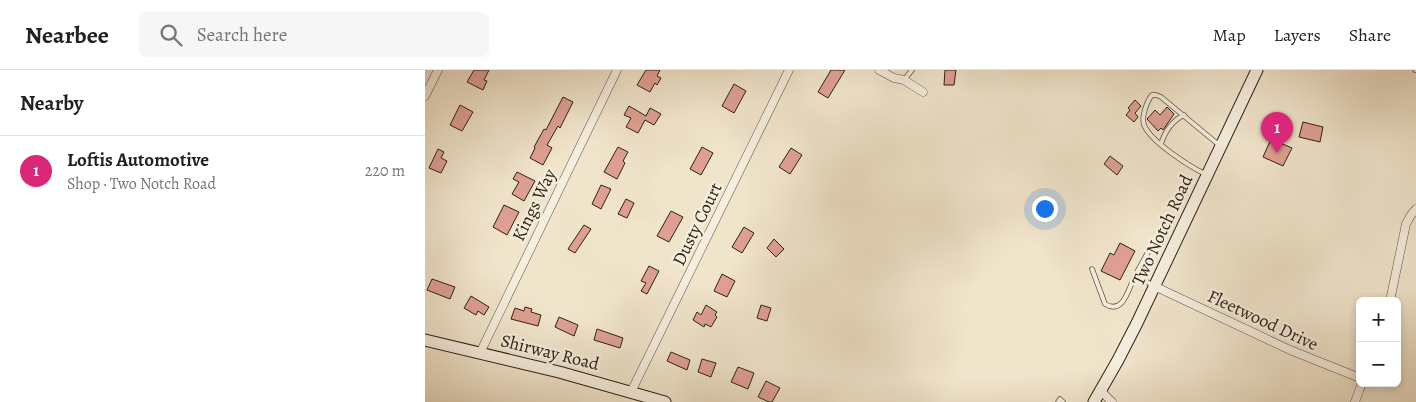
<!DOCTYPE html>
<html lang="en">
<head>
<meta charset="utf-8">
<style>
  :root { --surface:#fff; --page:#f6f6f6; --text:#222; --muted:#767676; --line:#e0e0e0; --accent:#db2777 }
  body { margin:0; font-family:Alegreya,serif; background:var(--page); color:var(--text) }
  .controls { position:absolute; right:15px; bottom:15px; display:grid; overflow:hidden; border-radius:8px; box-shadow:0 2px 8px #0003 }
  .controls button { width:45px; height:45px; display:grid; place-items:center; padding:0; border:0; border-bottom:1px solid var(--line); background:var(--surface); color:var(--text); font:25px sans-serif }
  .you { position:absolute; left:619px; top:138px; width:18px; height:18px; margin:-12px; border:4px solid #fff; border-radius:50%; background:#1a73e8; box-shadow:0 0 0 8px #1a73e833 }
  .badge { display:grid; place-items:center; width:32px; height:32px; border-radius:50%; background:var(--accent); color:#fff; font-size:16px; font-weight:700 }
  .pin { position:absolute; translate:-50% -41px; filter:drop-shadow(0 1px 2px #0008) }
  .pin::after { content:''; position:absolute; top:26px; width:18px; height:15px; background:inherit; clip-path:polygon(0 0,100% 0,50% 100%) }
  .list { margin:0; padding:0; list-style:none }
  h2 { display:flex; justify-content:space-between; align-items:center; height:65px; margin:0; padding:0 20px; font-size:21px }
  h2 small { font-size:16px; font-weight:400; color:var(--muted) }
  .list li { display:grid; grid-template-columns:32px 1fr auto; gap:15px; align-items:center; box-sizing:border-box; height:70px; padding:0 20px; border-top:1px solid var(--line) }
  .list b { display:block; font-size:19px; white-space:nowrap }
  .list p { margin:0; font-size:16px; white-space:nowrap; color:var(--muted) }
  .list em { font-size:16px; font-style:normal; color:var(--muted) }
  .icon { flex:none; width:28px; height:28px; fill:none; stroke:currentColor; stroke-width:2; stroke-linecap:round; stroke-linejoin:round }
  .map { position:relative; flex:none; width:991px; height:332px; overflow:hidden }
  header { display:flex; align-items:center; gap:30px; box-sizing:border-box; height:70px; padding:0 25px; background:var(--surface); border-bottom:1px solid var(--line) }
  header strong { font-size:24px }
  nav { display:flex; gap:28px; margin-inline-start:auto; font-size:18px }
  .search { width:350px; height:45px; background:var(--page); display:flex; align-items:center; gap:12px; box-sizing:border-box; padding:0 18px; border-radius:8px; color:var(--muted); font-size:19px }
  main { display:flex }
  aside { flex:1; background:var(--surface) }
  .map>svg:first-child { display:block }
  .building { fill:#dfa093; stroke:#2e2115 }
  .lines { fill:none; stroke-linecap:round; stroke-linejoin:round }
  .lane-casing { stroke:#5e5242; stroke-width:5.5 }
  .street-casing { stroke:#5e5242; stroke-width:9 }
  .secondary-casing { stroke:#2e2115; stroke-width:13 }
  .lane { stroke:#f5eddd; stroke-width:4 }
  .street { stroke:#f5eddd; stroke-width:8 }
  .secondary { stroke:#f5eddd; stroke-width:11 }
  .labels { text-anchor:middle; dominant-baseline:central; stroke-width:5; stroke-linejoin:round; paint-order:stroke }
  .street-label { font-size:18px; fill:#2e2115; stroke:#f5eddd }
</style>
</head>
<body>
<header>
<strong>Nearbee</strong>
<div class="search"><svg class="icon" aria-label="search" viewBox="0 0 24 24"><circle cx="10" cy="10" r="6"/><path d="M15 15l6 6"/></svg>Search here</div>
<nav><a>Map</a><a>Layers</a><a>Share</a></nav>
</header>
<main>
<aside>
<h2>Nearby<small></small></h2>
<ul class="list">
<li><span class="badge">1</span><div><b>Loftis Automotive</b><p>Shop · Two Notch Road</p></div><em>220 m</em></li>
</ul>
</aside>
<div class="map">
<svg width="991" height="332" viewBox="0 0 991 332">
  <rect width="100%" height="100%" fill="#f0e4cb"/>
  <filter id="stains"><feTurbulence type="fractalNoise" baseFrequency=".004" numOctaves="4"/><feColorMatrix values="0 0 0 0 .2 0 0 0 0 .09 0 0 0 0 .02 0 0 0 .5 -.17"/></filter>
  <radialGradient id="worn" r=".72"><stop offset=".6" stop-color="#630" stop-opacity="0"/><stop offset="1" stop-color="#630" stop-opacity=".3"/></radialGradient>
  <g class="building">
    <path d="M49,0H64L59,10L62,11L58,20L42,12Z"/>
    <path d="M221,0H235L232,6L236,8L232,15L230,13L225,22L212,15Z"/>
    <path d="M406,0H420L403,28L393,22Z"/>
    <path d="M520,0H531L529,15H519Z"/>
    <path d="M309,14L321,21L309,43L297,36Z"/>
    <path d="M138,27L148,32L135,58L133,56L122,75L127,78L118,95L105,88L110,78L109,77L119,59L121,60Z"/>
    <path d="M710,30L716,36L710,43L713,47L709,52L701,45L705,40L703,38Z"/>
    <path d="M35,35L48,42L37,61L25,55Z"/>
    <path d="M204,36L221,46L225,38L236,44L229,55L220,50L213,63L201,57L206,48L199,45Z"/>
    <path d="M742,37L749,44L738,60L736,58L733,61L722,49L730,40L735,45Z"/>
    <path d="M878,52L898,57L895,72L874,67Z"/>
    <path d="M846,69L867,78L858,96L838,87Z"/>
    <path d="M193,77L203,82L198,91L200,93L192,109L179,102Z"/>
    <path d="M277,77L288,83L276,105L265,99Z"/>
    <path d="M366,78L377,85L365,104L354,97Z"/>
    <path d="M13,79L19,82L16,88L22,91L16,103L4,98Z"/>
    <path d="M685,86L698,96L692,105L679,94Z"/>
    <path d="M92,102L110,111L99,131L87,124L94,112L88,109Z"/>
    <path d="M176,115L186,119L176,139L167,134Z"/>
    <path d="M201,129L209,133L202,148L193,144Z"/>
    <path d="M79,135L94,142L82,165L68,157Z"/>
    <path d="M246,141L258,147L244,172L232,166Z"/>
    <path d="M159,155L166,159L150,183L143,179Z"/>
    <path d="M319,157L329,163L317,183L307,177Z"/>
    <path d="M349,169L359,179L351,187L342,178Z"/>
    <path d="M695,173L710,181L695,210L676,201L685,183L689,185Z"/>
    <path d="M224,196L234,201L222,224L216,221L221,213L216,211Z"/>
    <path d="M297,204L310,211L302,227L289,221Z"/>
    <path d="M7,209L30,217L25,229L2,220Z"/>
    <path d="M46,226L64,237L59,245L53,241L51,245L39,238Z"/>
    <path d="M281,235L292,242L290,245L292,247L286,257L280,254L279,257L268,250L272,242L276,245Z"/>
    <path d="M336,235L346,238L342,251L332,248Z"/>
    <path d="M100,237L107,239L106,242L116,245L113,256L86,249L90,238L99,241Z"/>
    <path d="M134,247L153,255L149,266L130,257Z"/>
    <path d="M172,259L198,268L195,278L169,270Z"/>
    <path d="M246,282L265,290L262,300L242,291Z"/>
    <path d="M277,289L291,293L286,307L273,302Z"/>
    <path d="M313,297L329,303L323,319L306,312Z"/>
    <path d="M341,311L355,318L347,332H344L333,327Z"/>
  </g>
  <g class="lines">
    <defs>
      <g id="lane">
        <path d="M990,0H991"/>
        <path d="M479,10L487,0"/>
        <path d="M736,74C740,61 747,51 759,45"/>
        <path d="M780,104C764,96 726,72 719,55C716,47 722,31 727,25H731L736,27L794,75"/>
        <path d="M667,199L680,234C698,245 703,220 709,208L714,207L727,215"/>
        <path d="M714,207L712,202L727,175"/>
        <path d="M633,332L635,329L638,332"/>
      </g>
      <g id="street">
        <path d="M454,0L469,8L479,10L498,22"/>
        <path d="M0,26L13,0"/>
        <path d="M729,216L865,280L935,308"/>
        <path d="M965,231L981,154L986,145L991,139"/>
        <path d="M55,283L192,0"/>
        <path d="M676,321L687,332"/>
        <path d="M206,322L364,0"/>
        <path d="M930,332L937,313"/>
      </g>
      <g id="secondary">
        <path d="M0,270L134,302L240,332"/>
        <path d="M669,332L693,290L712,253L832,0"/>
      </g>
    </defs>
    <use href="#lane" class="lane-casing"/>
    <use href="#street" class="street-casing"/>
    <use href="#secondary" class="secondary-casing"/>
    <use href="#lane" class="lane"/>
    <use href="#street" class="street"/>
    <use href="#secondary" class="secondary"/>
  </g>
  <g class="labels">
    <g class="street-label">
      <text transform="translate(109 135) rotate(-64)">Kings Way</text>
      <text transform="translate(272 154) rotate(-64)">Dusty Court</text>
      <text transform="translate(737 160) rotate(-65)">Two Notch Road</text>
      <text transform="translate(838 250) rotate(25)">Fleetwood Drive</text>
      <text transform="translate(125 282) rotate(14)">Shirway Road</text>
    </g>
  </g>
  <rect width="100%" height="100%" filter="url(#stains)"/>
  <rect width="100%" height="100%" fill="url(#worn)"/>
</svg>
<div class="controls">
<button>+</button>
<button>−</button>
</div>
<div class="you"></div>
<div class="pin badge" style="left:852px;top:83px">1</div>
</div>
</main>
</body>
</html>
